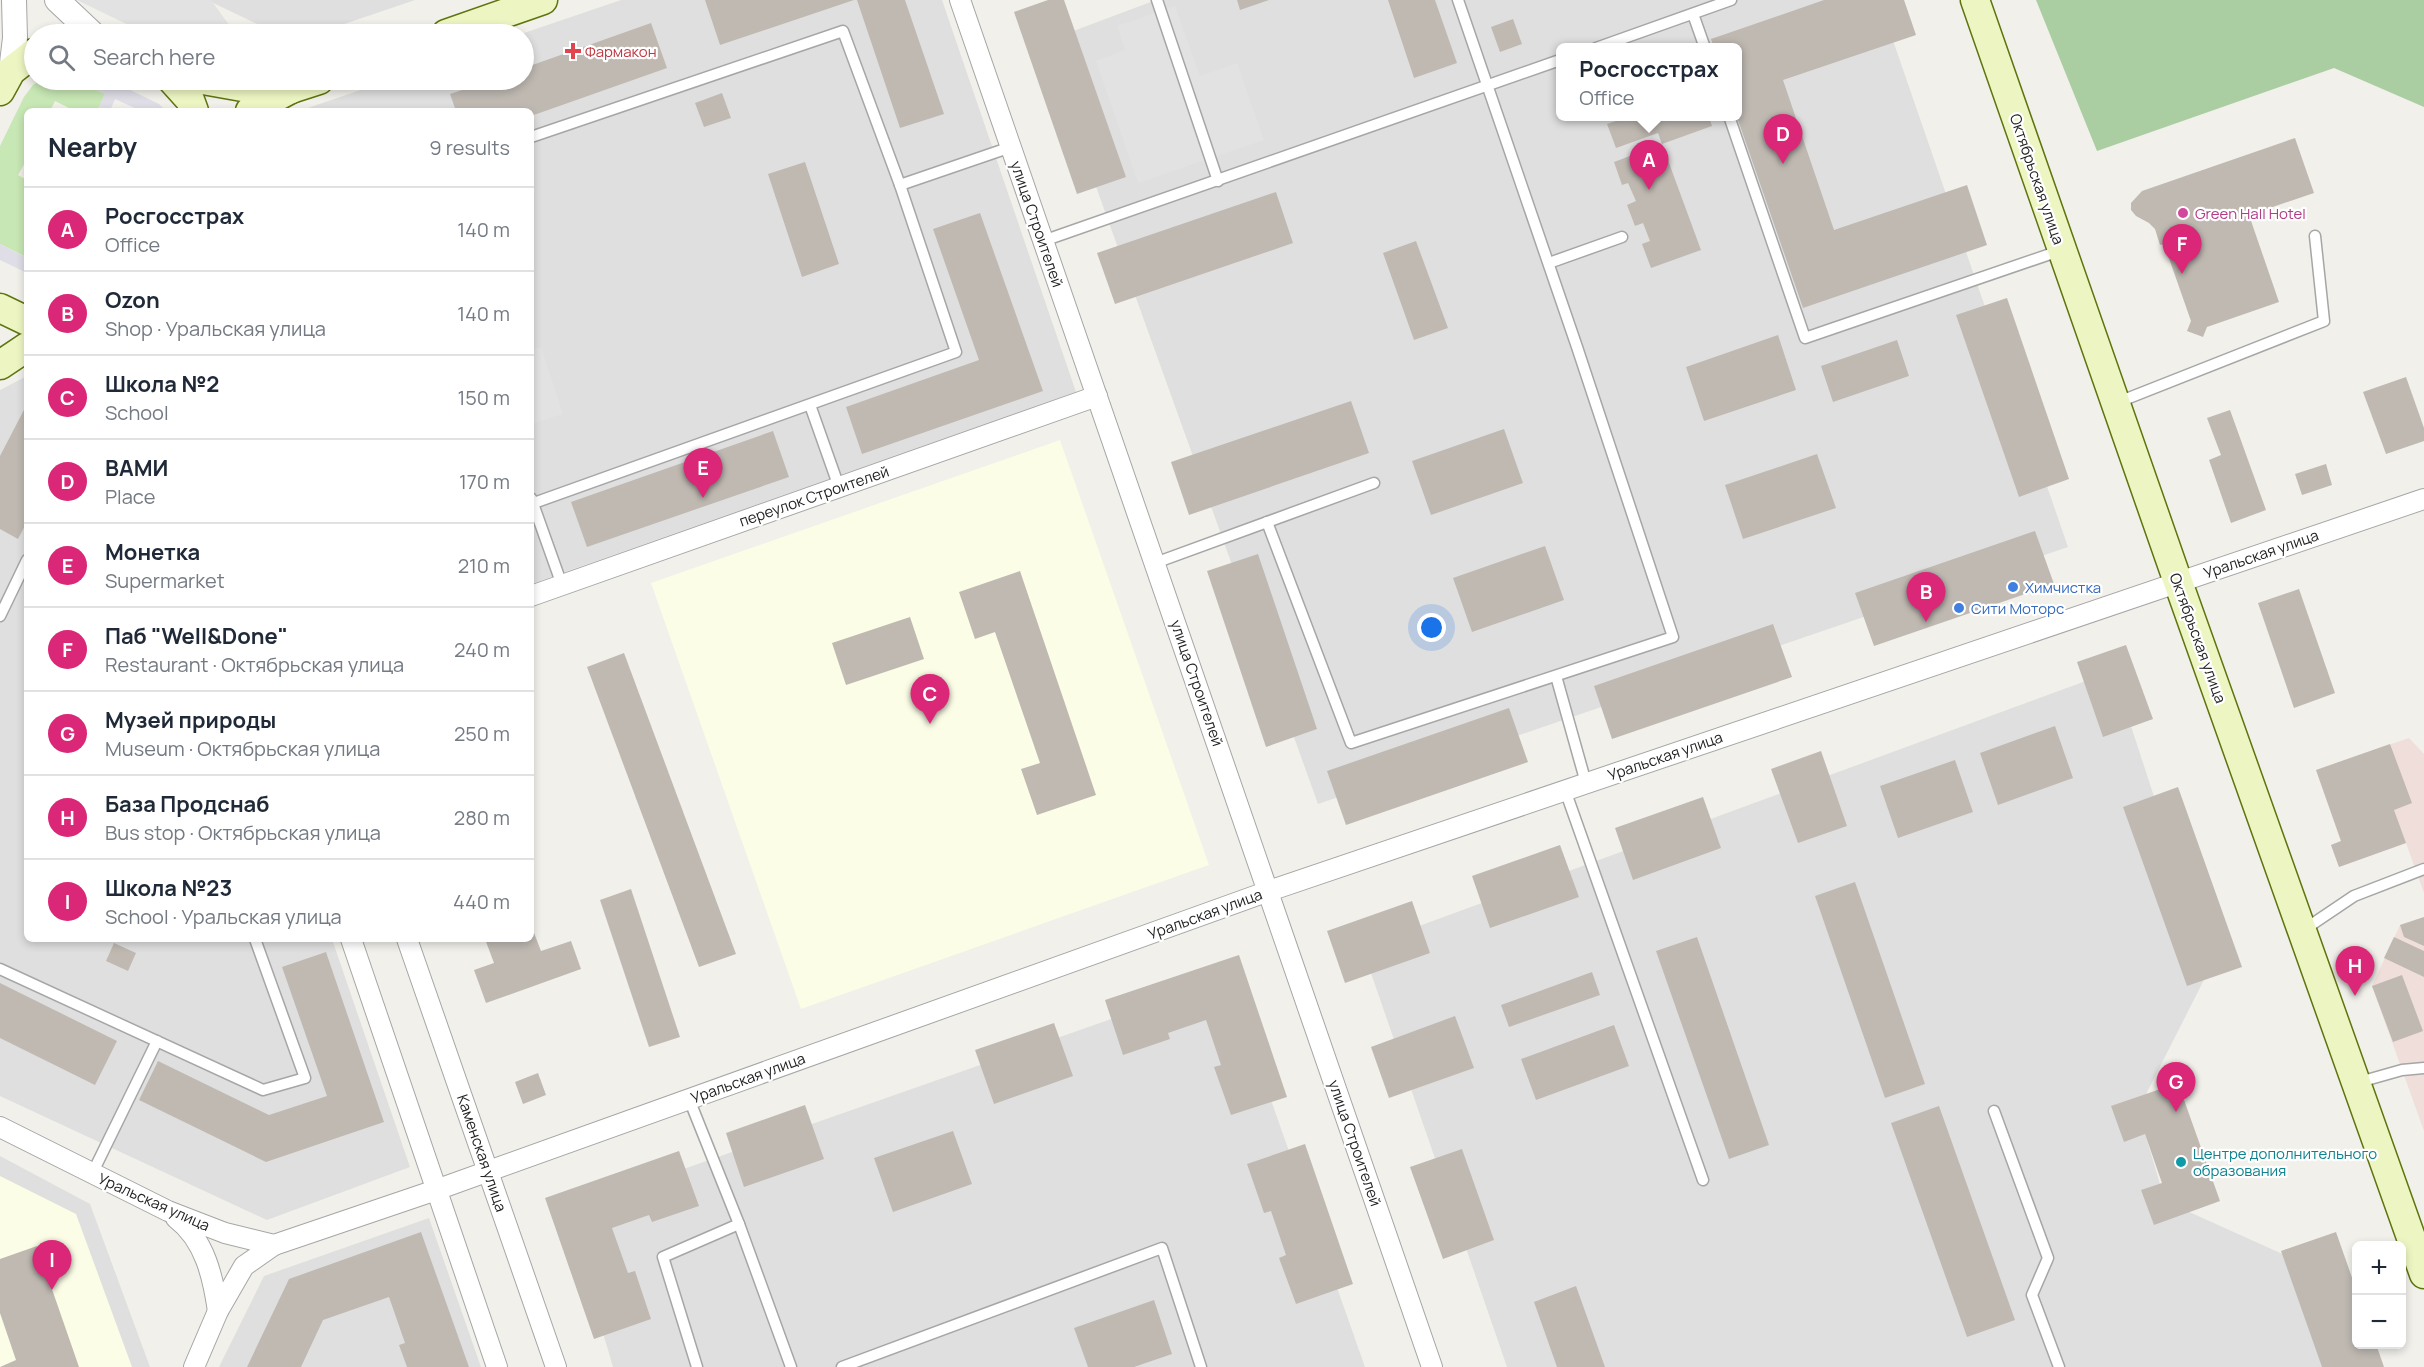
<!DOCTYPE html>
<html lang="en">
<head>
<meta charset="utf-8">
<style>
  :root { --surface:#fff; --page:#f2f2f3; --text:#1f2937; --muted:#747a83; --line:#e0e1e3; --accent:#db2777 }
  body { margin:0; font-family:Manrope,sans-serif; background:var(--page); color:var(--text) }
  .controls { position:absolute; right:18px; bottom:18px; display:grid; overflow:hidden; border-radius:9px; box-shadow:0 3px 9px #0003 }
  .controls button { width:54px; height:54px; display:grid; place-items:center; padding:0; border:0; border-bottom:2px solid var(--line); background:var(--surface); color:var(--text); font:30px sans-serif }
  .you { position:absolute; left:1432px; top:628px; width:21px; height:21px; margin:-15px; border:4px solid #fff; border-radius:50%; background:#1a73e8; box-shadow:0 0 0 9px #1a73e833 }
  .badge { display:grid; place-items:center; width:39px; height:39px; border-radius:50%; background:var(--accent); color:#fff; font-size:20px; font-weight:700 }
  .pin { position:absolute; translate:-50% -50px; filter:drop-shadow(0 2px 3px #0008) }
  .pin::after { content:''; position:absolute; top:32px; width:21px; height:18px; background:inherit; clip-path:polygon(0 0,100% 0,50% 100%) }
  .popup { position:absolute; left:1556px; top:43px; width:186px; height:78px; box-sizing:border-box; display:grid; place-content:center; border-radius:9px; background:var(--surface); filter:drop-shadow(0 2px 4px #0005); font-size:20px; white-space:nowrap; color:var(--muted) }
  .popup b { font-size:22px; color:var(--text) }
  .popup::after { content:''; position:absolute; left:50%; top:100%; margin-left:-12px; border:12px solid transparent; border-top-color:var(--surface) }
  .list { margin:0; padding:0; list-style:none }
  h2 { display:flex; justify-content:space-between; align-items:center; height:78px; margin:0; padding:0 24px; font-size:26px }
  h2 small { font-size:20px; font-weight:400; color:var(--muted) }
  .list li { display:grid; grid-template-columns:39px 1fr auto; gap:18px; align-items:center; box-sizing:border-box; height:84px; padding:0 24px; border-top:2px solid var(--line) }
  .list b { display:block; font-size:22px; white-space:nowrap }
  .list p { margin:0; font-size:20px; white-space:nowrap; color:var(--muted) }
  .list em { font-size:20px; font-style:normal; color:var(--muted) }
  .icon { flex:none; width:33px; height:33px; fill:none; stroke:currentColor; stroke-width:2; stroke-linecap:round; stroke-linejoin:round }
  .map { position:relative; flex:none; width:2424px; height:1367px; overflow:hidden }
  .search { position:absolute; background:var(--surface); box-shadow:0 3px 9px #0003; left:24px; top:24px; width:510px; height:66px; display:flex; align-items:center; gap:15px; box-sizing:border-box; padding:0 21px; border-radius:33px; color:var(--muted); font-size:22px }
  .panel { position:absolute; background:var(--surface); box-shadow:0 3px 9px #0003; left:24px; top:108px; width:510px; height:834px; border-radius:9px }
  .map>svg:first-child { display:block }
  .residential { fill:#e0dfdf; fill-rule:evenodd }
  .commercial { fill:#f0dedb }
  .education { fill:#fbfde7 }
  .grass { fill:#c7e7b4 }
  .forest { fill:#aacda2 }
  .parking { fill:#e2e2e2 }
  .plaza { fill:#dfdee7 }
  .building { fill:#bfb9b2 }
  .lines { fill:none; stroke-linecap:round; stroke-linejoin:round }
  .service-casing { stroke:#a6a6a6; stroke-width:13 }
  .minor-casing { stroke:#a6a6a6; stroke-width:22 }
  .tertiary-casing { stroke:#a6a6a6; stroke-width:26 }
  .secondary-casing { stroke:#5e740e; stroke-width:31 }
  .service { stroke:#fff; stroke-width:10 }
  .minor { stroke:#fff; stroke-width:20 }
  .tertiary { stroke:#fff; stroke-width:24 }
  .secondary { stroke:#edf6c3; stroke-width:28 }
  .health-dot { fill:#e0444e; stroke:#fff; stroke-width:2 }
  .hotel-dot { fill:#d1479c; stroke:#fff; stroke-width:2 }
  .shop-dot { fill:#3f7fe0; stroke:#fff; stroke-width:2 }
  .culture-dot { fill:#0f9aa8; stroke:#fff; stroke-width:2 }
  .labels { text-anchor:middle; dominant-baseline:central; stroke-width:4.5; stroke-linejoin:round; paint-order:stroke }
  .health-label { font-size:15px; fill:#be3a42; stroke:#fff; text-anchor:start }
  .street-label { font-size:15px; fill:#222; stroke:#fff }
  .hotel-label { font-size:15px; fill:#b23c85; stroke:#fff; text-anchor:start }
  .shop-label { font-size:15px; fill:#366cbe; stroke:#fff; text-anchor:start }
  .culture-label { font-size:15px; fill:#0d838f; stroke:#fff; text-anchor:start }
</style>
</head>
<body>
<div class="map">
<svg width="2424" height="1367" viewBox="0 0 2424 1367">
  <rect width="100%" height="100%" fill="#f1f0ea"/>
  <g class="residential">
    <path d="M207,0H415L315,34H278Z"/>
    <path d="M621,0H942L1076,392L531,584V111H299L390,80H524V34H521Z"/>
    <path d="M1156,0H1879L2068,547L1318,804L1044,42ZM1560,48H1738V116H1560Z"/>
    <path d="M27,376V939H332L410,1167L267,1220L0,1096V390Z"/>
    <path d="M2113,671L2210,968L2138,1110L2165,1201L2307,1265L2347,1367H1507L1362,947Z"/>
    <path d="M1228,978L1365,1367H613L567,1210Z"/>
    <path d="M0,1156L90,1204L150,1367H0Z"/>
    <path d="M429,1218L481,1367H219L264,1276Z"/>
  </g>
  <g class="commercial">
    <path d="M2409,738L2424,754V893L2406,843L2339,867L2331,845L2341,841L2316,770Z"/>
    <path d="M2424,917V1131L2372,986L2400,925Z"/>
  </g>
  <g class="education">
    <path d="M1060,440L1209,865L801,1009L651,583Z"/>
    <path d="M0,1176L76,1214L132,1367H0Z"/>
  </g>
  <path class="grass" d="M41,80H75L105,94L97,111H75L55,101L50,111H27V159L18,175L27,180L26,257L0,244V146L24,97L33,85Z"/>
  <path class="forest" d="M2036,0H2424V107L2334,68L2097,151Z"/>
  <g class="parking">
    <path d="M77,0H211L234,32L232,34H147Z"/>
    <path d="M1175,6L1200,76L1237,63L1264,140L1138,183L1096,61L1125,50L1117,26Z"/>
    <path d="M541,347L563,414L531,424V350Z"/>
  </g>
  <g class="plaza">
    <path d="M75,80H110L159,104L166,111H141L115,99L110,111H97L105,94Z"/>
    <path d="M0,244L25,257L27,254V273L0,260Z"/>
  </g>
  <g class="building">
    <path d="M705,0H854L720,45Z"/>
    <path d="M857,0H905L944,114L900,128Z"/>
    <path d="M1048,0H1064L1126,177L1077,194L1014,12Z"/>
    <path d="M1237,0H1269L1240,10Z"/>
    <path d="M1388,0H1435L1457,63L1414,78Z"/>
    <path d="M1824,0H1904L1916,35L1783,80L1834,230L1967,185L1987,245L1803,308L1737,117L1738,48H1714L1711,39Z"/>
    <path d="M1513,19L1522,44L1500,52L1491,27Z"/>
    <path d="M651,23L667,68L531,116V111H456L450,94L492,80H524V68Z"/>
    <path d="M722,93L731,118L704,127L695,103Z"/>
    <path d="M1628,117H1709L1712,126L1662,144L1701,250L1651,268L1642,244L1650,241L1643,223L1635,226L1627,205L1636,201L1628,183L1622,185L1614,162L1662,144L1658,133L1616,148L1607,124Z"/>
    <path d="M2295,138L2314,193L2249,215L2279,302L2207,327L2203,337L2187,331L2191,321L2164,244L2160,245L2155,229L2149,223L2136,216L2131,210V203L2142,191Z"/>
    <path d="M805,162L839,264L802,277L768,174Z"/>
    <path d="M1276,192L1293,243L1115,304L1097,253Z"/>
    <path d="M980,213L1043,391L862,454L846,407L979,360L933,229Z"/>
    <path d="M1416,241L1448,328L1414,340L1383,253Z"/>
    <path d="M2007,298L2069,479L2019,497L1956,315Z"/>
    <path d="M1778,335L1796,390L1704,421L1686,367Z"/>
    <path d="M1897,340L1909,376L1833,402L1821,366Z"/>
    <path d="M2406,377L2424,428V441L2386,454L2363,392Z"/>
    <path d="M1351,401L1369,453L1189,515L1171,462Z"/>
    <path d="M27,404V522L18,539L0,529V456Z"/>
    <path d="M2230,410L2266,510L2231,523L2209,460L2221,455L2207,418Z"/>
    <path d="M1504,429L1523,483L1431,515L1412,461Z"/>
    <path d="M773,431L789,477L587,547L571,502Z"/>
    <path d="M1817,454L1836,508L1743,539L1725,485Z"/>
    <path d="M2326,464L2332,485L2302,495L2295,474Z"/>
    <path d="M2035,531L2054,584L1874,646L1855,593Z"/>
    <path d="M1545,546L1564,600L1472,632L1453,578Z"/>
    <path d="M1258,554L1317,729L1266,747L1207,571Z"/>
    <path d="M1020,571L1096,795L1037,815L1021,769L1040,763L995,632L975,639L959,592Z"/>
    <path d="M2299,589L2335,693L2294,708L2258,603Z"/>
    <path d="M910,617L924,659L846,685L832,643Z"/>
    <path d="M1773,624L1792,677L1612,739L1594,686Z"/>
    <path d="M2126,645L2153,719L2103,737L2077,662Z"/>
    <path d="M624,653L736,954L699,967L587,667Z"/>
    <path d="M1509,708L1528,762L1346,825L1327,771Z"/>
    <path d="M2055,726L2073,778L1998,805L1980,753Z"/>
    <path d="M2390,744L2412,803L2394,810L2406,843L2339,867L2331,845L2341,841L2316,770Z"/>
    <path d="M1821,751L1847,826L1798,843L1771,769Z"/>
    <path d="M1955,760L1973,812L1898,838L1880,786Z"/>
    <path d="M2178,787L2242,967L2187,986L2123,807Z"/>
    <path d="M1703,797L1721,848L1633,880L1615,828Z"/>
    <path d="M1560,845L1579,897L1490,928L1472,876Z"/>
    <path d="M1855,882L1925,1084L1885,1098L1815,896Z"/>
    <path d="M631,889L680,1037L649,1047L600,900Z"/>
    <path d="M1412,901L1430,953L1345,983L1327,931Z"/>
    <path d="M2424,917V946L2404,937L2400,925Z"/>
    <path d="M531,925L541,951L571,941L581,969L486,1003L474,970L494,963L485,939H531Z"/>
    <path d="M1697,937L1769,1145L1729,1159L1656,951Z"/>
    <path d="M2394,937L2424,951V977L2384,958Z"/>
    <path d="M114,943L136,953L128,971L106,961Z"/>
    <path d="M326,952L384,1122L266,1162L139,1100L158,1061L269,1115L327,1096L282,967Z"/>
    <path d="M1239,955L1287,1097L1231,1115L1214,1067L1221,1065L1206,1020L1168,1033L1170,1039L1123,1055L1105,1000Z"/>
    <path d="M1592,972L1600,995L1509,1027L1501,1005Z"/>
    <path d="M2402,975L2423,1031L2393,1042L2372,986Z"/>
    <path d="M0,983L117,1041L95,1085L0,1038Z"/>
    <path d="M1455,1016L1474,1068L1389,1098L1371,1047Z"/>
    <path d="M1054,1023L1073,1076L994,1104L975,1050Z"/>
    <path d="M1614,1025L1629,1066L1536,1100L1521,1059Z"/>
    <path d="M538,1073L546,1095L523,1104L515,1082Z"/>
    <path d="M2178,1083L2220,1201L2154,1225L2141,1190L2162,1183L2145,1134L2124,1142L2111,1106Z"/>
    <path d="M805,1105L824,1159L744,1187L726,1133Z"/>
    <path d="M1939,1106L2015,1320L1967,1337L1891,1123Z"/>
    <path d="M953,1131L972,1184L893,1212L874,1158Z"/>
    <path d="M1305,1144L1353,1284L1296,1304L1279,1258L1286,1255L1271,1211L1264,1213L1247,1164Z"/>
    <path d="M1462,1149L1494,1240L1443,1259L1410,1167Z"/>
    <path d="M679,1151L699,1206L652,1222L649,1215L612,1228L628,1273L635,1271L651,1319L594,1339L545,1198Z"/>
    <path d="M421,1232L469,1367H407L399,1345L405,1343L389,1297L323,1320L301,1367H247L289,1279Z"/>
    <path d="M2336,1232L2356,1289V1344H2376L2384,1367H2322L2281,1251Z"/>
    <path d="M37,1246L79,1367H0L16,1360L0,1313V1259Z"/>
    <path d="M1576,1286L1605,1367H1557L1534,1302Z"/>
    <path d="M1154,1300L1172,1354L1134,1367H1088L1074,1328Z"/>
  </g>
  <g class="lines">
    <defs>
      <g id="service">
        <path d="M1157,0L1218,181"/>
        <path d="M1693,14L1705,48"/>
        <path d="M1596,48L1731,0"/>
        <path d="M1729,116L1805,338L2062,250"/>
        <path d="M531,137L843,31L900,185L1011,147"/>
        <path d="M1043,241L1560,60"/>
        <path d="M1549,263L1622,237"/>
        <path d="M2116,403L2324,321L2315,236"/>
        <path d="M810,405L839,487"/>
        <path d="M531,498L562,585"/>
        <path d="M531,504L956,352L900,185"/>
        <path d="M1267,522L1351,743L1673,637L1577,347L1458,0"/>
        <path d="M1155,563L1374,483"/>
        <path d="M0,616L27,560"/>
        <path d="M1556,676L1586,783"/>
        <path d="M1565,790L1703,1180"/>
        <path d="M2302,931L2354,896L2424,869"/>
        <path d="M0,969L263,1090L305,1078L255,939"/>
        <path d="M2356,1083L2402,1070L2424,1068"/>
        <path d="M689,1099L739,1224L791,1367"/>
        <path d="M1994,1111L2048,1258L2032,1295L2059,1367"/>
        <path d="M92,1174L157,1041"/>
        <path d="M697,1367L663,1257L739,1224"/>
        <path d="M842,1367L1162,1248L1201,1367"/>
      </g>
      <g id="minor">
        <path d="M960,0L1432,1367"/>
        <path d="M531,596L1097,396"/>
        <path d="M351,939L497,1367"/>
        <path d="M407,939L556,1367"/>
        <path d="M0,1127L168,1211L225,1233L274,1245L436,1190L1269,891L2424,499"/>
        <path d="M176,1218C205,1240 213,1277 218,1311"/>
        <path d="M194,1367L218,1311L244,1266L274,1245"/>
      </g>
      <g id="tertiary">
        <path d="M57,0L93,34"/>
        <path d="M11,71L15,38L14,0"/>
      </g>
      <g id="secondary">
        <path d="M1975,0L2178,582L2424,1274"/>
        <path d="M446,34L543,0"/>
        <path d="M172,80L190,100L194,111"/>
        <path d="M203,80L248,88L291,89"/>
        <path d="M0,91L11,71L34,53"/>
        <path d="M250,111L291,89L319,80"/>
        <path d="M0,308L27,321"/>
        <path d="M0,365L27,347"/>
      </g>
    </defs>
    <use href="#service" class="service-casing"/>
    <use href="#minor" class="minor-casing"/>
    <use href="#tertiary" class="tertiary-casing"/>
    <use href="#secondary" class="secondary-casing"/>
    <use href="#service" class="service"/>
    <use href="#minor" class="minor"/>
    <use href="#tertiary" class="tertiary"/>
    <use href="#secondary" class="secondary"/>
  </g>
  <path class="health-dot" d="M570 42h6v6h6v6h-6v6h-6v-6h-6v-6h6z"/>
  <circle class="hotel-dot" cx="2183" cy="213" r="6"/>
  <g class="shop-dot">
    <circle cx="2013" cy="587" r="6"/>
    <circle cx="1959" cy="608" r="6"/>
  </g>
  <circle class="culture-dot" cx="2181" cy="1162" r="6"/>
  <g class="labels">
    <g class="health-label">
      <text x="585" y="51">Фармакон</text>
    </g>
    <g class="street-label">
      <text transform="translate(2037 179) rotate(71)">Октябрьская улица</text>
      <text transform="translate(1037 224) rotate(71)">улица Строителей</text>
      <text transform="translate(814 496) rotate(-19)">переулок Строителей</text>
      <text transform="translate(2261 554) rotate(-19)">Уральская улица</text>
      <text transform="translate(2198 638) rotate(70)">Октябрьская улица</text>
      <text transform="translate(1197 683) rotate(71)">улица Строителей</text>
      <text transform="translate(1665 756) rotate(-19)">Уральская улица</text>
      <text transform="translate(1205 914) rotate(-20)">Уральская улица</text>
      <text transform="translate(748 1078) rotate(-20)">Уральская улица</text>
      <text transform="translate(1355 1143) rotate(71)">улица Строителей</text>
      <text transform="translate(482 1153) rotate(71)">Каменская улица</text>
      <text transform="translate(154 1202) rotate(24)">Уральская улица</text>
    </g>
    <g class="hotel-label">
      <text x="2195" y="213">Green Hall Hotel</text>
    </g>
    <g class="shop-label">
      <text x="2025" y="587">Химчистка</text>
      <text x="1971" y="608">Сити Моторс</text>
    </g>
    <g class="culture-label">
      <text x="2193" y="1153">Центре дополнительного<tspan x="2193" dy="17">образования</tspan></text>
    </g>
  </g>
</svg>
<div class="controls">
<button>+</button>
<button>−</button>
</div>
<div class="you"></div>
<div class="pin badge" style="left:1649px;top:190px">A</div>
<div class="popup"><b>Росгосстрах</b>Office</div>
<div class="pin badge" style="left:1926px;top:622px">B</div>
<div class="pin badge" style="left:930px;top:724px">C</div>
<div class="pin badge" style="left:1783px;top:164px">D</div>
<div class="pin badge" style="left:703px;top:498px">E</div>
<div class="pin badge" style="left:2182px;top:274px">F</div>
<div class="pin badge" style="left:2176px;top:1112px">G</div>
<div class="pin badge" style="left:2355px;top:996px">H</div>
<div class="pin badge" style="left:52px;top:1290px">I</div>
<div class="search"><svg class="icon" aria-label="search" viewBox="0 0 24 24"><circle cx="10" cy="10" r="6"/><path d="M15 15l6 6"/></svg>Search here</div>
<section class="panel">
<h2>Nearby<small>9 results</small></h2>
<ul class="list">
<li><span class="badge">A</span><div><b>Росгосстрах</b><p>Office</p></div><em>140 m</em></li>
<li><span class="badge">B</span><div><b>Ozon</b><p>Shop · Уральская улица</p></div><em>140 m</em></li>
<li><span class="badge">C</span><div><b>Школа №2</b><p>School</p></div><em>150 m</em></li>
<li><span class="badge">D</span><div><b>ВАМИ</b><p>Place</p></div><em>170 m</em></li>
<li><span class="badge">E</span><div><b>Монетка</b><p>Supermarket</p></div><em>210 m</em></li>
<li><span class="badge">F</span><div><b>Паб &quot;Well&amp;Done&quot;</b><p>Restaurant · Октябрьская улица</p></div><em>240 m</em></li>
<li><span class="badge">G</span><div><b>Музей природы</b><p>Museum · Октябрьская улица</p></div><em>250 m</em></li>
<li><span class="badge">H</span><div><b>База Продснаб</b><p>Bus stop · Октябрьская улица</p></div><em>280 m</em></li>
<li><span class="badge">I</span><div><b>Школа №23</b><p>School · Уральская улица</p></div><em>440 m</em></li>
</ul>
</section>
</div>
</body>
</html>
